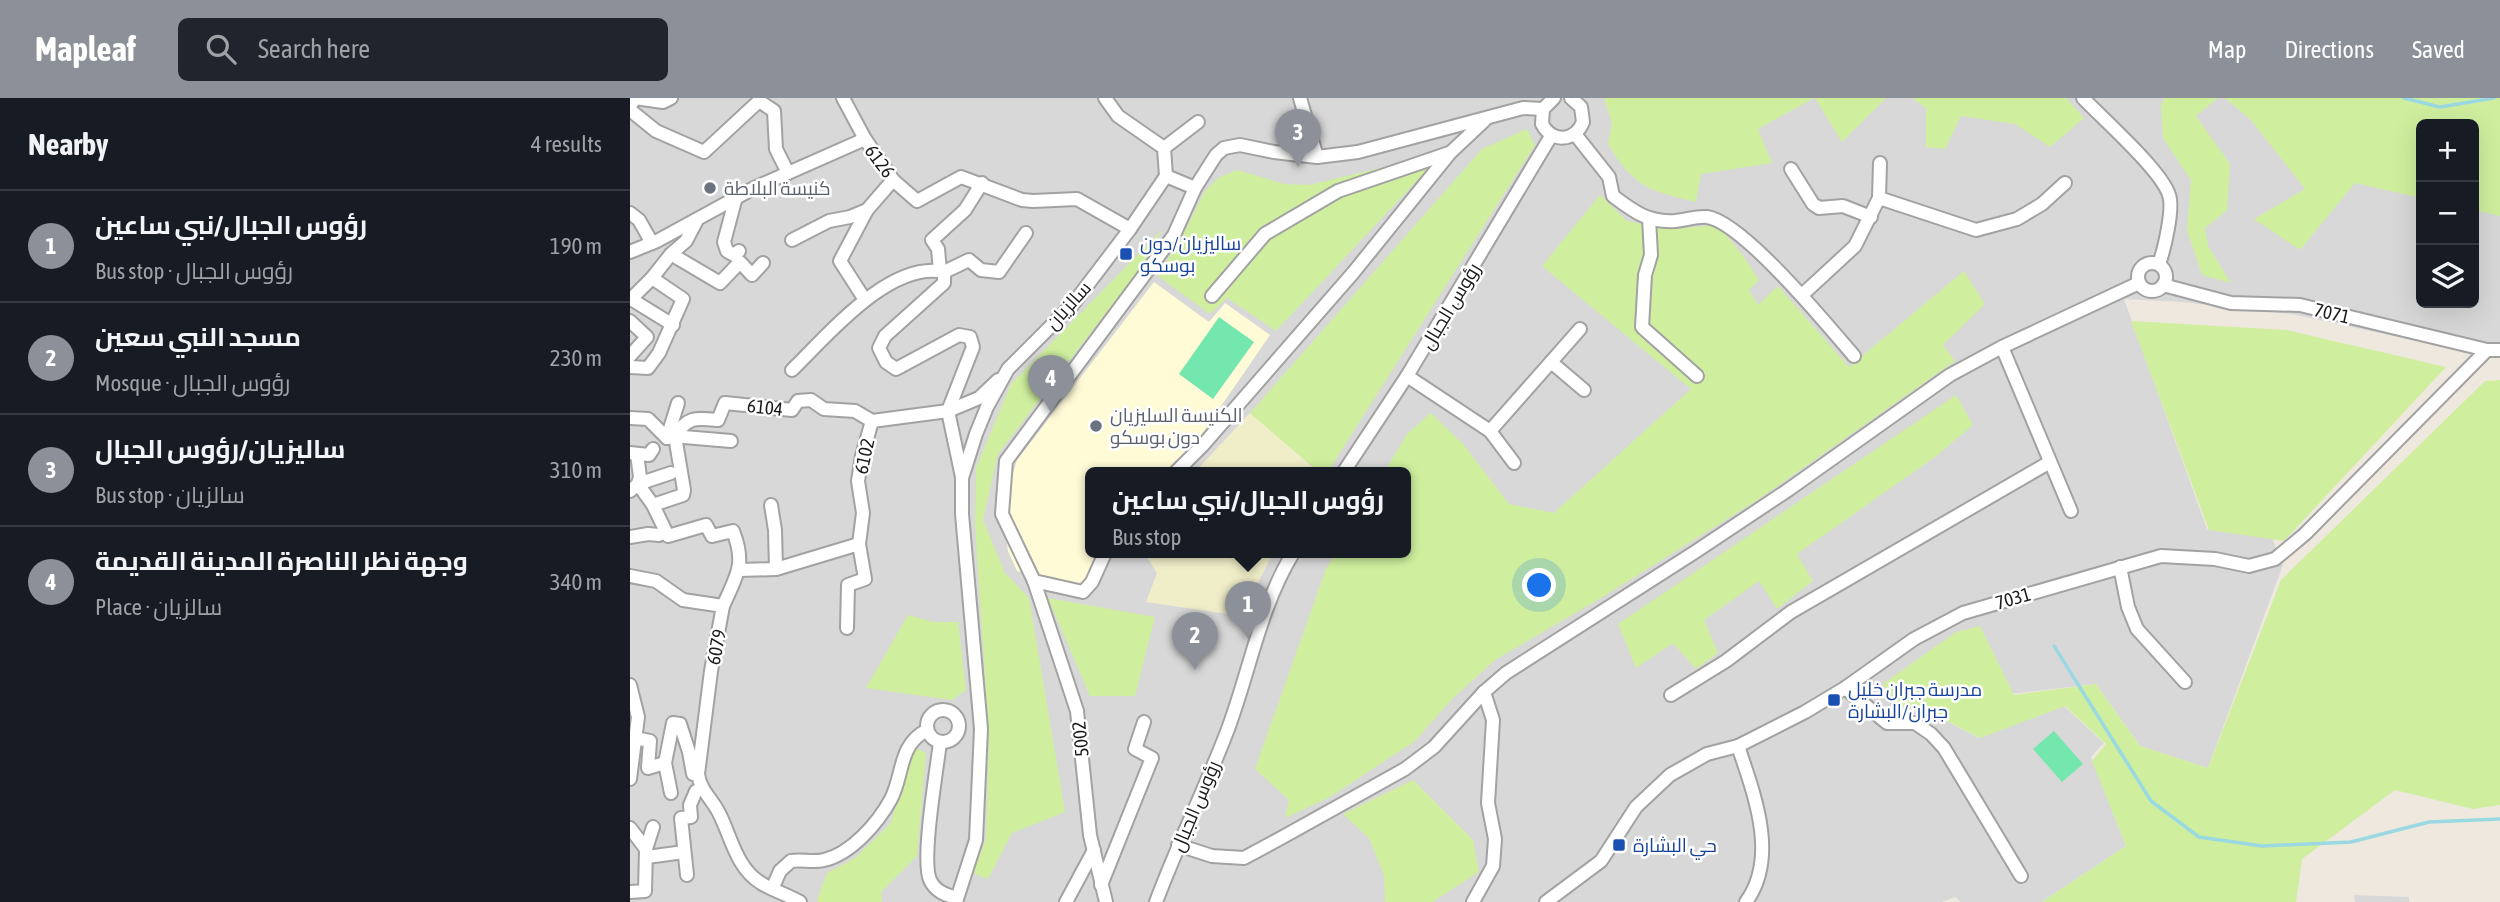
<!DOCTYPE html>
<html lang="en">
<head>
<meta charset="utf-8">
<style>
  :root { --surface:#171b24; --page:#20242c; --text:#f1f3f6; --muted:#9ea1a6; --line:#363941; --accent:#8c9099 }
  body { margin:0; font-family:"Asap Condensed",Cairo,sans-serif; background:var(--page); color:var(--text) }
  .controls { position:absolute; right:21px; top:21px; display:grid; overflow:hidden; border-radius:10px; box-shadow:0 7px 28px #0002 }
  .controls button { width:63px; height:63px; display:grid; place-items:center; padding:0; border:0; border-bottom:2px solid var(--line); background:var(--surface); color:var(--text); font:35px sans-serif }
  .you { position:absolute; left:910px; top:488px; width:24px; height:24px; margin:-18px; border:5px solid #fff; border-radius:50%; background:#1a73e8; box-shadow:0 0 0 10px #1a73e833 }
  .badge { display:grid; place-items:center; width:46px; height:46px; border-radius:50%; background:var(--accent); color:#fff; font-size:23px; font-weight:700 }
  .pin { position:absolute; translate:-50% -58px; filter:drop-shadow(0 2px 4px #0008) }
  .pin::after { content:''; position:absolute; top:37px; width:24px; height:21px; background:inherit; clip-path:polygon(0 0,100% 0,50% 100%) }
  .popup { position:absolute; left:455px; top:369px; width:326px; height:91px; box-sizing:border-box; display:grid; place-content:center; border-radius:10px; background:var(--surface); filter:drop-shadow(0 2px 5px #0005); font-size:23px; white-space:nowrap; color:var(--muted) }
  .popup b { font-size:26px; color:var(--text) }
  .popup::after { content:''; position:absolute; left:50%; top:100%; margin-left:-14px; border:14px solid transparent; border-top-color:var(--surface) }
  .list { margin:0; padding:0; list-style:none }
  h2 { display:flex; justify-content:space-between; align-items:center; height:91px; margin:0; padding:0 28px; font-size:30px }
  h2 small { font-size:23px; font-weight:400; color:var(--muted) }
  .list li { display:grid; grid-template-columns:46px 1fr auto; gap:21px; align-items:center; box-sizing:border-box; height:112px; padding:0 28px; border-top:2px solid var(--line) }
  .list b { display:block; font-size:26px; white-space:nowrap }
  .list p { margin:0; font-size:23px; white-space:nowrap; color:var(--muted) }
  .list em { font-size:23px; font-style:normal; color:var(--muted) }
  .icon { flex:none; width:38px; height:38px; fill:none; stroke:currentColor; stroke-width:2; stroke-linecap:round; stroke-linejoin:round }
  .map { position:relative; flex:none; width:1870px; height:804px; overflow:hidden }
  header { display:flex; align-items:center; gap:42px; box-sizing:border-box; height:98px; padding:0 35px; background:var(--accent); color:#fff }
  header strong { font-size:33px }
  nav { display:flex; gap:38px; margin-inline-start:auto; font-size:24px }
  .search { width:490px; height:63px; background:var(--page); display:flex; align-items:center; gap:18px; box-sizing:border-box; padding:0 24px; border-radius:10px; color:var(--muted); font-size:26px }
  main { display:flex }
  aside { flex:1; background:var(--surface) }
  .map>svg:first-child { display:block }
  .residential { fill:#d9d8d8; fill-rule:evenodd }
  .education { fill:#fffbd7 }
  .farmland { fill:#f0eec8 }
  .grass { fill:#cfef9e }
  .pitch { fill:#74e7ae }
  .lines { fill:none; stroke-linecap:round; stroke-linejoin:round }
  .stream { stroke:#9ad9e1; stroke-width:3.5 }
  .minor-casing { stroke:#a2a2a2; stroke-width:16 }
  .minor { stroke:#fff; stroke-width:12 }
  .worship-dot { fill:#6b7280; stroke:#fff; stroke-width:2.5 }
  .transit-dot { fill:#1a4fb4; stroke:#fff; stroke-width:2.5 }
  .labels { text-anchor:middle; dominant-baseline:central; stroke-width:5; stroke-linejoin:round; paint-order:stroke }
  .street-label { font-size:19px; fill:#1b1b1b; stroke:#fff }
  .worship-label { font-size:19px; fill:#5b616d; stroke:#fff; text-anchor:start }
  .transit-label { font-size:19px; fill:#164399; stroke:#fff; text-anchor:start }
</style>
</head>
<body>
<header>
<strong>Mapleaf</strong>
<div class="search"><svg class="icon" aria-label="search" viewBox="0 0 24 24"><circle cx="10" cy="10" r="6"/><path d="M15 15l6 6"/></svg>Search here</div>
<nav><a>Map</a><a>Directions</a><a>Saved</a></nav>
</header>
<main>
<aside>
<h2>Nearby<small>4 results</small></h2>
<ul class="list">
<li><span class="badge">1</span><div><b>رؤوس الجبال/نبي ساعين</b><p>Bus stop · رؤوس الجبال</p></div><em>190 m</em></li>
<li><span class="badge">2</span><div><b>مسجد النبي سعين</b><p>Mosque · رؤوس الجبال</p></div><em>230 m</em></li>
<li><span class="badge">3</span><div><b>ساليزيان/رؤوس الجبال</b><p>Bus stop · سالزيان</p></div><em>310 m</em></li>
<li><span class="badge">4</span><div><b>وجهة نظر الناصرة المدينة القديمة</b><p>Place · سالزيان</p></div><em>340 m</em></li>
</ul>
</aside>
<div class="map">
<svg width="1870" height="804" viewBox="0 0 1870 804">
  <rect width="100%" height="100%" fill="#eee8df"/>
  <g class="residential">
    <path d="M0,0H1870V258L1848,256L1661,216L1552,204L1494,201L1577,431L1641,438L1653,467L1578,670L1510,648L1466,586L1271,609L1296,612L1349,640L1434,608L1474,645L1461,659L1496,748L1412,804H1330L1326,799L1311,804H0ZM1791,26H1844V205H1791ZM461,375H776V455H461Z"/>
    <path d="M1724,797L1779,799V804H1725Z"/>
  </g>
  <path class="education" d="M524,184L579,224L595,205L640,237L567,343L536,375H461V455H468L458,480L450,488L387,473L378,453L375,429L377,394L387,362Z"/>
  <g class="farmland">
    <path d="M620,315L690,375H564Z"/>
    <path d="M514,455H643L611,518L516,504L527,475Z"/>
  </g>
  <g class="grass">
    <path d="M974,0H1184L1128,31L1142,65L1071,76L1066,104C1019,93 1004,89 978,46L982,25Z"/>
    <path d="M1185,0H1256L1212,44Z"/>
    <path d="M1282,0H1436L1454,20L1420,49L1385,26L1331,18L1315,51L1296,49V10Z"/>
    <path d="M1534,0H1588L1566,18L1600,66L1597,112L1575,130L1578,148L1601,185L1572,177L1557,132L1561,82L1533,40L1531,8Z"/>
    <path d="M1595,0H1870V118L1844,112V26H1791V100L1725,85L1670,152L1624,121L1675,91L1621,22Z"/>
    <path d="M897,31L905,47L697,375H690L620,315L852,51Z"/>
    <path d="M813,55L646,233L597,200L580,216L528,178L556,131L575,93L588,80L607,72L655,86L679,87Z"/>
    <path d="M970,97L997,123L1040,131L1088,127L1114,159L1129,182L1119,192L1128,207L1148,188L1219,269L1334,173L1355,206L1313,247L1325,263L1129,401L971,500L865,562L822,601L785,643L700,699L655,720L659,702L625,671L696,471L706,455H776V375H754L777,336L801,315L833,346L879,406L924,415L1061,291L912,168Z"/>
    <path d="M533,131L511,169L368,356L353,422L375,475L399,500L435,714L382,735L358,781L343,775L356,741L359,641L345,426L346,370L381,286Z"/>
    <path d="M1501,223L1656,232L1816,269L1654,443L1579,432Z"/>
    <path d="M1870,282V707L1843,711L1765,692L1672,761L1666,804H1412L1496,748L1462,663L1476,646L1435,608L1350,640L1296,612L1271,609L1253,586L1326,534L1350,528L1384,597L1466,586L1510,648L1578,670L1651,482L1855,283Z"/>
    <path d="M1326,297L1343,327L1305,359L1167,456L1183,483L1147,511L1129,483L1074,522L1088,555L1066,571L1043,545L1006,570L988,526Z"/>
    <path d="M418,500L525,519L505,598H460Z"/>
    <path d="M278,517L303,524H328L336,592L322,602L236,590Z"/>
    <path d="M285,650L296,655L287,758L251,794L252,804H189L187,802L197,775L225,760L260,726Z"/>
    <path d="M783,682L843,742L849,774L802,804H755L754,778L739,740L713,716Z"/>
  </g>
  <g class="pitch">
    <path d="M589,219L624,244L583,301L549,276Z"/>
    <path d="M1424,633L1453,666L1432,684L1403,651Z"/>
  </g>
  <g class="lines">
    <g class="stream">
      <path d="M1774,0L1810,9L1864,0"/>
      <path d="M1424,548L1521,703L1569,739L1632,748L1721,744L1799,724L1870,721"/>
    </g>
    <defs>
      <g id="minor">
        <path d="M213,0L235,41L263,82L287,103L331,79L392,102L403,103L447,101L500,131"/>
        <path d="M475,0L488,18L534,50L536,78"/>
        <path d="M670,0L687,59"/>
        <path d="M924,0L913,11L912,26C922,45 945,44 953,24L951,9L941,0"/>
        <path d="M1453,0C1472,20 1532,73 1539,97C1544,111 1534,152 1529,166"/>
        <path d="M129,3L144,13L146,51L158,75"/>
        <path d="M0,8L5,0L33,4L41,0"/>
        <path d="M0,12L26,33L74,54L129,3"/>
        <path d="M945,36L979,79L983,98C1003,113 1018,125 1045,123C1055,122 1068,118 1077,119C1113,124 1199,229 1224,258"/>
        <path d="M534,50L568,24"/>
        <path d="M1161,71L1183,106L1189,110L1213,108L1241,119"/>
        <path d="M536,78L565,90"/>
        <path d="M106,99L94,144L97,153L104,157L109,153"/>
        <path d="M1249,100L1346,132L1387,121L1412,106L1435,85"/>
        <path d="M0,115L9,122L22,145"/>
        <path d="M1019,120L1021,157L1015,177L1012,229L1067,278"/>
        <path d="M162,142L199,123L220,119L237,112L263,82"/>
        <path d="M0,154L27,143L124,90L235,41"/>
        <path d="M41,156L90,185L110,164L122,177L133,165"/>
        <circle cx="1522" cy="179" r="14"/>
        <path d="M310,173L308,151L302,142L335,112L352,85"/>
        <path d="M314,174L339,162L351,172L369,174L396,135"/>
        <path d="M1533,187L1601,205L1670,207L1857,252H1870"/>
        <path d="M1172,197L1225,148L1249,100L1250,65"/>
        <path d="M582,198L635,136L708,93L819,55"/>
        <path d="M1,201L43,227"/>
        <path d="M0,202L22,180L41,156L56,143L66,124"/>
        <path d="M235,202L210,163L237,112"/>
        <path d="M0,223L17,239L0,258"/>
        <path d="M1372,249L1441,413"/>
        <path d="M921,264L954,292"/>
        <path d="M0,269L18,270L29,255L53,201L22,180"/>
        <path d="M162,272C197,238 260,162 314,174V185L255,238L249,250L256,264L266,271L329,237L340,239L343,249L318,313L332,379"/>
        <path d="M777,278L860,333L884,365"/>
        <path d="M0,320L18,321L37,340"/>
        <path d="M242,323L318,313L349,300L368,282"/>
        <path d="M860,333L950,231"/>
        <path d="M37,340L42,338L101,343"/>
        <path d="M37,340L48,305"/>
        <path d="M0,355L19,357L23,351"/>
        <path d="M7,356L10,379L8,386L23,407L38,438L76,427L82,438L103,433C116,466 107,477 93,508"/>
        <path d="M545,375L573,347L723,175L820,55L854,23"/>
        <path d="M713,375L777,278L921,38"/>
        <path d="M0,393L8,386L41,375"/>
        <path d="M23,407L53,397L54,392L45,338C58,318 66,320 88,322L95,305L162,312L168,303L181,302L194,311L225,313L242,323"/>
        <path d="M141,407L145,432L146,471"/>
        <path d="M0,439L18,436L29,437"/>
        <path d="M475,455L462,484L453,494L404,483L372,416L376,363L544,137L565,90L586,57L594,50L610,47L644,54L687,59L728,54L893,10L913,11"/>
        <path d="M1490,469L1498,509L1507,531L1555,584"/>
        <path d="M109,472L146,471L229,446"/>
        <path d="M0,478L26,483L53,502L93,508L81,573L68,676C70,692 82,701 89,715C101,738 106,770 131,785C142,792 158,797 170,804"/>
        <path d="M404,483L447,613L460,737L476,804"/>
        <path d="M217,530L218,487L235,481L229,446L233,415L228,383L232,358L242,323"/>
        <path d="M0,587L8,619L0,681"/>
        <path d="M1215,590L1257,625H1285L1301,636L1314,650L1391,778"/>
        <path d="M1041,597L1096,563L1161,514L1420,364"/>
        <circle cx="313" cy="628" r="16"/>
        <path d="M5,640L20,643L18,670L35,665"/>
        <path d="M310,644C307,671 291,761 300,782C305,793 315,797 327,800"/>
        <path d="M1108,648C1124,696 1149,759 1116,804"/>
        <path d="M41,695L35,665L43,625L50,626L59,654L63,676"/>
        <path d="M0,730L16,751"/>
        <path d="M548,747L582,758L614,760L651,740L775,671L804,649L854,594L876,575L1065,454L1158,392L1320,277L1372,249L1509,185"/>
        <path d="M17,759L54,754"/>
        <path d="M57,777L51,720L61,719L60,707L66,693"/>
        <path d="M471,787L522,660L505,651L514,624"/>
        <path d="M143,789L150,773L161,763C172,761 183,765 194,762C221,756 248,725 261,701C274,676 268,647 297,632"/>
        <path d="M0,794L15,793L16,751L23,729"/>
        <path d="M326,804L346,742L351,631L332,416V380L346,336L357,309L378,271L443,206L500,131L536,78"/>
        <path d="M436,804L464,752"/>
        <path d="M526,804C548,745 576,689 598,631C620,572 630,509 663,455"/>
        <path d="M843,804L863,768L865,741L858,705L863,622L854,594"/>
        <path d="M916,804L971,763L1006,709L1040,677L1077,656L1108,648L1175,614L1215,590L1284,541L1333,515L1531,458L1585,461L1619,468L1645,461L1675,436L1857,252"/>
      </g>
    </defs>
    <use href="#minor" class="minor-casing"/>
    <use href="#minor" class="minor"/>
  </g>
  <g class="worship-dot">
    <circle cx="80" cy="90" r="7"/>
    <circle cx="466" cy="328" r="7"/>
  </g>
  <g class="transit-dot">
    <rect x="489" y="149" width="14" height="14" rx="3.5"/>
    <rect x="1197" y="595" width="14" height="14" rx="3.5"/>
    <rect x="982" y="740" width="14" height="14" rx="3.5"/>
  </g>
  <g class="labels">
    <g class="street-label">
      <text transform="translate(250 63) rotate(53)">6126</text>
      <text transform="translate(438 207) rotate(-48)">سالزيان</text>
      <text transform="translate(820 208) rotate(-59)">رؤوس الجبال</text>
      <text transform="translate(1702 215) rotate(13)">7071</text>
      <text transform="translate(135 309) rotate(6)">6104</text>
      <text transform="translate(234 358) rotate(-78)">6102</text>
      <text transform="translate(1383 500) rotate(-16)">7031</text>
      <text transform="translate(86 549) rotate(-79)">6079</text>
      <text transform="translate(450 641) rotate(-96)">5002</text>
      <text transform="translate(565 708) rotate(-67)">رؤوس الجبال</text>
    </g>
    <g class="worship-label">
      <text x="94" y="90">كنيسة البلاطة</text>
      <text x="480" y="317">الكنيسة السليزيان<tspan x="480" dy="22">دون بوسكو</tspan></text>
    </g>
    <g class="transit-label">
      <text x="510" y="145">ساليزيان/دون<tspan x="510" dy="22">بوسكو</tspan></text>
      <text x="1218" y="591">مدرسة جبران خليل<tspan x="1218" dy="22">جبران/البشارة</tspan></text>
      <text x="1003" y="747">حي البشارة</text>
    </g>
  </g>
</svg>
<div class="controls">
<button>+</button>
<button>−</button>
<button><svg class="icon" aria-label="layers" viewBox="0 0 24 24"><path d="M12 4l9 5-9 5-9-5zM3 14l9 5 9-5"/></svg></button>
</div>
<div class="you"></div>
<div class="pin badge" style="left:618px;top:541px">1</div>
<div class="popup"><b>رؤوس الجبال/نبي ساعين</b>Bus stop</div>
<div class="pin badge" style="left:565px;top:572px">2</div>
<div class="pin badge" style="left:668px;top:69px">3</div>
<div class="pin badge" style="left:421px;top:315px">4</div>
</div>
</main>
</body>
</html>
